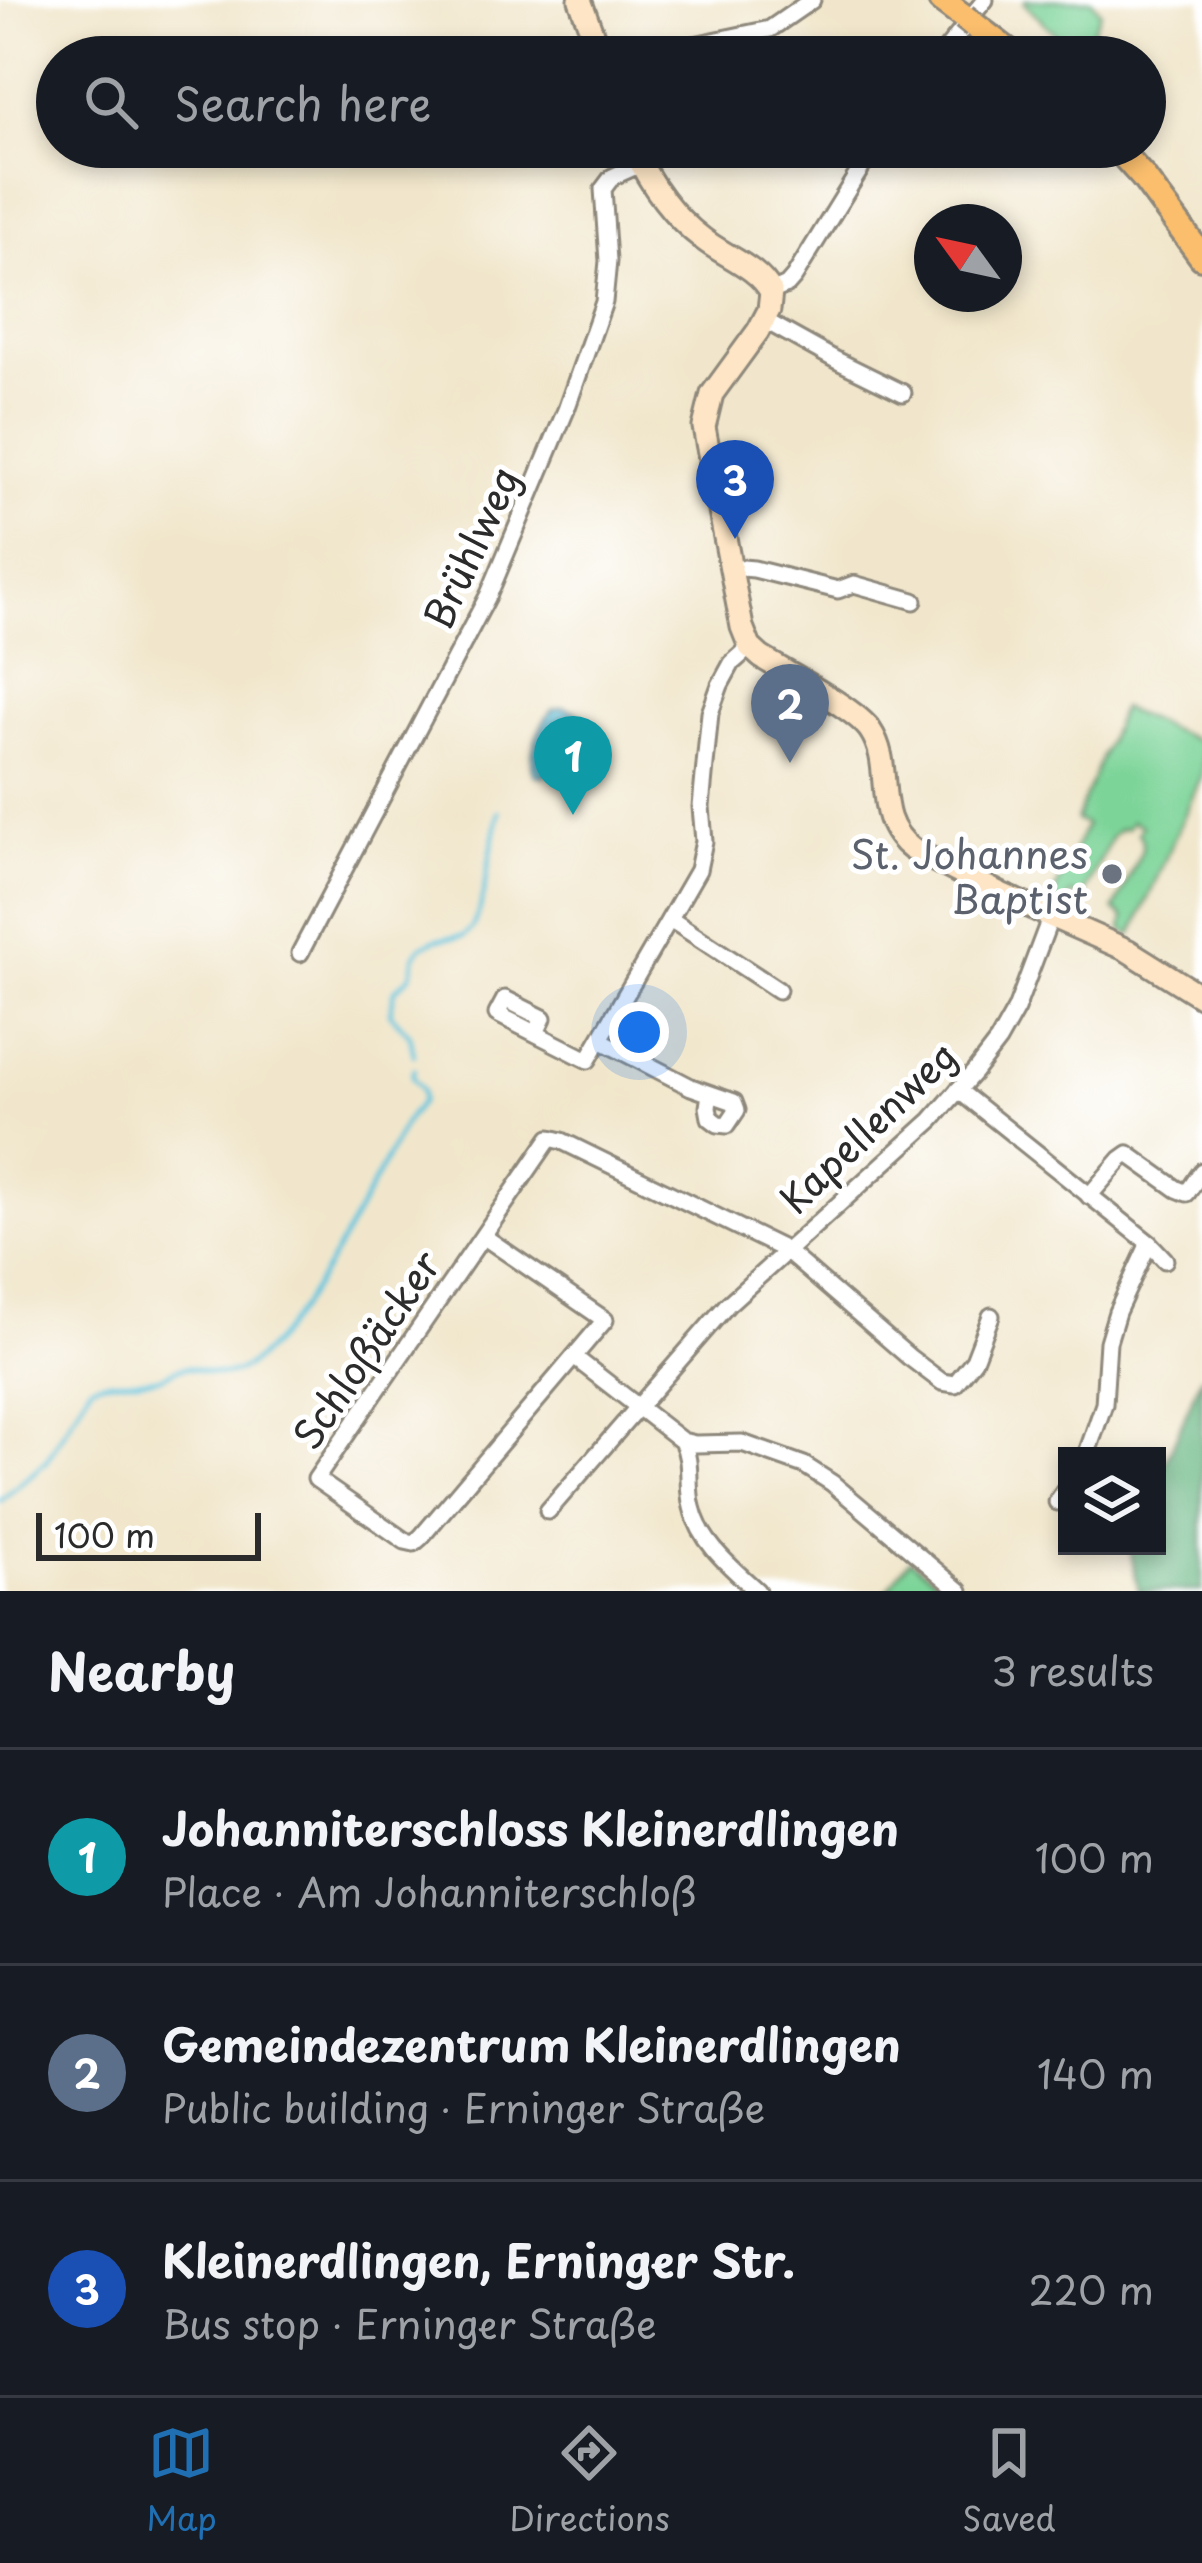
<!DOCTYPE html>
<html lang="en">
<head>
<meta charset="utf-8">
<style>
  :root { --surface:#171b24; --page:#242831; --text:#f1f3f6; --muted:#9ea1a6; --line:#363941; --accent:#1f6fb2 }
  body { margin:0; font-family:"Playpen Sans",sans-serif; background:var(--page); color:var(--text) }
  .controls { position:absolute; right:36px; bottom:36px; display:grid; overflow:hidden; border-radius:0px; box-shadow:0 6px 18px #0003 }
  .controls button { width:108px; height:108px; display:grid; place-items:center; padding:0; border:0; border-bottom:3px solid var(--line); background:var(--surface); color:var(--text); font:60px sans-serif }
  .compass { position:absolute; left:914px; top:204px; width:108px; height:108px; border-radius:50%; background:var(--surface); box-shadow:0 6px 18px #0003; rotate:303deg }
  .scale { position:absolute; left:36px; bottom:30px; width:225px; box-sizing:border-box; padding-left:12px; border:6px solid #2b2b2b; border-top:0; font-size:33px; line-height:42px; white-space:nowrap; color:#2b2b2b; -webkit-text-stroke:9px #fff; paint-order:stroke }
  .you { position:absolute; left:639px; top:1032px; width:42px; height:42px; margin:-30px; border:9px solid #fff; border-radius:50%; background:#1a73e8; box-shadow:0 0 0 18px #1a73e833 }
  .badge { display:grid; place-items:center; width:78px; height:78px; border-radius:50%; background:var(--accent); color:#fff; font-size:39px; font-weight:700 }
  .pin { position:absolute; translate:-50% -99px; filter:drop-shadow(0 3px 6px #0008) }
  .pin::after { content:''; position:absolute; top:63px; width:42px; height:36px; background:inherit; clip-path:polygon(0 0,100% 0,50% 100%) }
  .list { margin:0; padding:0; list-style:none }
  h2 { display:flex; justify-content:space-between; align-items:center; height:156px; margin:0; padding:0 48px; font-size:51px }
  h2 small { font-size:39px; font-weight:400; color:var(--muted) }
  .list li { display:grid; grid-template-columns:78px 1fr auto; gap:36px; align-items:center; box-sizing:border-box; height:216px; padding:0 48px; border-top:3px solid var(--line) }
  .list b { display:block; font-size:45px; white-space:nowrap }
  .list p { margin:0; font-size:39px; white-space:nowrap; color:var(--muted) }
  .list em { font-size:39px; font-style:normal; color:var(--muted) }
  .icon { flex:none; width:66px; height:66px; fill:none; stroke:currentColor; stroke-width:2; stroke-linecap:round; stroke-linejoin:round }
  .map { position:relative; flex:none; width:1202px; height:1591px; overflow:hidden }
  .search { position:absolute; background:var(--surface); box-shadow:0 6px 18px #0003; left:36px; right:36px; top:36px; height:132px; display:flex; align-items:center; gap:30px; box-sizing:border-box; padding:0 42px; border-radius:66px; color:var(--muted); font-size:45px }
  .sheet { height:804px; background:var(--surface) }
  nav { display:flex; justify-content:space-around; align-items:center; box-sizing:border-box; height:168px; border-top:3px solid var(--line); background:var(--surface); font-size:33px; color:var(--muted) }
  nav a { display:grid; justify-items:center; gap:6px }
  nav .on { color:var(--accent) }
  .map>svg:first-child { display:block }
  .green { fill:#7dd499; stroke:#548062; stroke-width:3 }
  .forest { fill:#66b681; stroke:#487056; stroke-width:3 }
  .water { fill:#60c5de; stroke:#467884; stroke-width:3 }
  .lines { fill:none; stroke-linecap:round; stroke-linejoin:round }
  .stream { stroke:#60c5de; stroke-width:4.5 }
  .street-casing { stroke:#8e887b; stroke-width:21 }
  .secondary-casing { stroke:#8e887b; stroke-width:27 }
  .primary-casing { stroke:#8e887b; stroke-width:30 }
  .street { stroke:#fff; stroke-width:15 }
  .secondary { stroke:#fde5c5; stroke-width:21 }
  .primary { stroke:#fabe6d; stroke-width:24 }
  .primary-bridge-casing { stroke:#8e887b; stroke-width:30; stroke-linecap:butt }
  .primary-bridge { stroke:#fabe6d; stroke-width:24 }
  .worship-dot { fill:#6b7280; stroke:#fff; stroke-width:4.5 }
  .labels { text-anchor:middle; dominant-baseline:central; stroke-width:10; stroke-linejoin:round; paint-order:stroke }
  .street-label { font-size:39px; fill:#2b2b2b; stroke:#fff }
  .worship-label { font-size:39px; fill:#5b616d; stroke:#fff; text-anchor:end }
</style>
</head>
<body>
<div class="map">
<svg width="1202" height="1591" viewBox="0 0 1202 1591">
  <rect width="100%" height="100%" fill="#fff"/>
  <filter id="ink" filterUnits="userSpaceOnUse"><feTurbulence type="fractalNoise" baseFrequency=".00833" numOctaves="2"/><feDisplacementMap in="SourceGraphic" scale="24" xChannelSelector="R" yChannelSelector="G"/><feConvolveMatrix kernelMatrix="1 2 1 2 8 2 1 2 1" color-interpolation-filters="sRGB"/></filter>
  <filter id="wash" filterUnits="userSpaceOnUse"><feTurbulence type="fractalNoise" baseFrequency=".004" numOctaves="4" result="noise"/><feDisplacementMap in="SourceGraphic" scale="48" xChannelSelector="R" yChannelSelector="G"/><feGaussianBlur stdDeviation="2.7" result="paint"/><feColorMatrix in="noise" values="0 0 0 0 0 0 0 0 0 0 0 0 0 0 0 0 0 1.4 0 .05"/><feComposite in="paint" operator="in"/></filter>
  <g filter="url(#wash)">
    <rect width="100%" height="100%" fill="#f1e6cb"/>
    <g class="green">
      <path d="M1025,0H1092L1101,12L1083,52L1068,46L1024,3Z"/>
      <path d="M1121,708L1202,743V775L1132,935L1122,930L1124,917L1114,910L1142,850V840L1138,833L1142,826L1132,821L1127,828L1120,829L1112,836L1083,897L1072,894L1064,904L1052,898L1086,825L1076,820Z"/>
      <path d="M910,1559L951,1591H887Z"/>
    </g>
    <path class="forest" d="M1202,1375V1591H1139L1130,1548L1157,1546V1483Z"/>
    <path class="water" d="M563,707L579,713L583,723C579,734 572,736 566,745C557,756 555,768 544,776L535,775C527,754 539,728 552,710Z"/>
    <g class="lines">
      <g class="stream">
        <path d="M414,1055L410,1035L390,1013L395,990L411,975L415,955L421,947L437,939L464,936L472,928L480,909L499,811"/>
        <path d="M0,1501L46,1462L91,1385C112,1376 134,1383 156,1378C168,1376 177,1366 191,1368C203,1370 215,1376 228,1374C289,1364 377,1174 407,1119L422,1101V1090L412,1077L414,1069"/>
      </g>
    </g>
  </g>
  <g filter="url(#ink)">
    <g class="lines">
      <defs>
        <g id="street">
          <path d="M974,13L985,0"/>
          <path d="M652,57L675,49L770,29L812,0"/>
          <path d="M940,57L961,31"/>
          <path d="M771,292L787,285L794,277L874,147"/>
          <path d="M764,320L836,360L903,393"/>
          <path d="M731,567L754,569L838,590L854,584L914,601"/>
          <path d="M670,919L778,990"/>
          <path d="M300,953L489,594L566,410L604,302L608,261L603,189L612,177L641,164"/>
          <path d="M536,1033L543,1018L505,999L497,1014L588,1060L698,870L704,841L701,807L710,713L720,685L732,663L750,647"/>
          <path d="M600,1040L691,1087L734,1102L737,1110L727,1125L718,1124L710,1118L708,1107L710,1094"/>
          <path d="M958,1090L1149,1243L1165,1260"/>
          <path d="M1089,1196L1121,1159L1128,1154L1177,1189L1187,1193L1202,1171"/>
          <path d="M483,1236L605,1320L421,1537L414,1543L405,1541L316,1479L550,1138L562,1141L785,1250L909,1357L942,1382L955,1384L974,1360L991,1316"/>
          <path d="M574,1357L682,1441C693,1463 686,1484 692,1507C700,1543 732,1568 757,1591"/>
          <path d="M682,1441L695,1444L742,1443L804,1465L832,1483L960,1591"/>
          <path d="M1086,1456L1104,1404L1108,1342L1117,1312L1149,1243"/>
          <path d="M1057,1502L1067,1487"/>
          <path d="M548,1511L727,1305L932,1120L975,1071L998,1041L1016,1009L1051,916"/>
        </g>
        <g id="secondary">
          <path d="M580,0L601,57"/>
          <path d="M633,147C649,183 671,215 703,239C724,256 758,267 771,292L769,310L758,331L712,394L704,427L742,627L750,647L761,657C785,672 856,709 870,730C896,768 869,816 912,849L1001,894L1127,950L1202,997"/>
        </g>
        <g id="primary">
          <path d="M941,0L964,17"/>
          <path d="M974,25L1016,57"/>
          <path d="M1116,147L1143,177L1202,257"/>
        </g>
      </defs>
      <use href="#street" class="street-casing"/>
      <use href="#secondary" class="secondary-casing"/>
      <use href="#primary" class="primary-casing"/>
      <use href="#street" class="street"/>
      <use href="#secondary" class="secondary"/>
      <use href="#primary" class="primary"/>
      <defs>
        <path id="primary-bridge" d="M964,17L974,25"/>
      </defs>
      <use href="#primary-bridge" class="primary-bridge-casing"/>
      <use href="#primary-bridge" class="primary-bridge"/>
    </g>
  </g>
  <circle class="worship-dot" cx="1112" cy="874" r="12"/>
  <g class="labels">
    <g class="street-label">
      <text transform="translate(470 547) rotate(-65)">Brühlweg</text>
      <text transform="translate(867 1126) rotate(-44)">Kapellenweg</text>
      <text transform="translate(365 1349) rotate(-56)">Schloßäcker</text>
    </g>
    <g class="worship-label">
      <text x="1088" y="852">St. Johannes<tspan x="1088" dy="45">Baptist</tspan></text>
    </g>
  </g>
</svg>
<div class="controls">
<button><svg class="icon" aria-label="layers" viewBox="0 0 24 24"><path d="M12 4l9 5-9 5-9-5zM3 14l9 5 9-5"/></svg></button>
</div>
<svg class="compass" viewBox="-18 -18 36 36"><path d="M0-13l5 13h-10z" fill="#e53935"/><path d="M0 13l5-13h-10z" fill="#9ea1a6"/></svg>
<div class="scale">100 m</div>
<div class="you"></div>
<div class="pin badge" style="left:573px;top:815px;background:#0f9aa8">1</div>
<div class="pin badge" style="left:790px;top:763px;background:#5c6f8a">2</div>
<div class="pin badge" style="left:735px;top:539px;background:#1a4fb4">3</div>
<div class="search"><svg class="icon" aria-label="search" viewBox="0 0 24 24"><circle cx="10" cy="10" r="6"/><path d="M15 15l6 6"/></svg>Search here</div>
</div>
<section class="sheet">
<h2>Nearby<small>3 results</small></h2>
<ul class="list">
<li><span class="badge" style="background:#0f9aa8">1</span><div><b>Johanniterschloss Kleinerdlingen</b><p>Place · Am Johanniterschloß</p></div><em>100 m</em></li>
<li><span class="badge" style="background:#5c6f8a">2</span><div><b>Gemeindezentrum Kleinerdlingen</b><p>Public building · Erninger Straße</p></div><em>140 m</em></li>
<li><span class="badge" style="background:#1a4fb4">3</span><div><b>Kleinerdlingen, Erninger Str.</b><p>Bus stop · Erninger Straße</p></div><em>220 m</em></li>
</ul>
</section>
<nav>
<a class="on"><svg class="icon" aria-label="map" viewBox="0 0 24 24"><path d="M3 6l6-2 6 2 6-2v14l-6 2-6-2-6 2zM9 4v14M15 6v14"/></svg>Map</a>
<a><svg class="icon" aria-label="directions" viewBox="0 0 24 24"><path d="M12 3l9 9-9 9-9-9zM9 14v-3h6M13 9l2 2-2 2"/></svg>Directions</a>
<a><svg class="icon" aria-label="saved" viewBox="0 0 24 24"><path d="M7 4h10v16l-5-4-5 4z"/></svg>Saved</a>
</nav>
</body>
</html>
